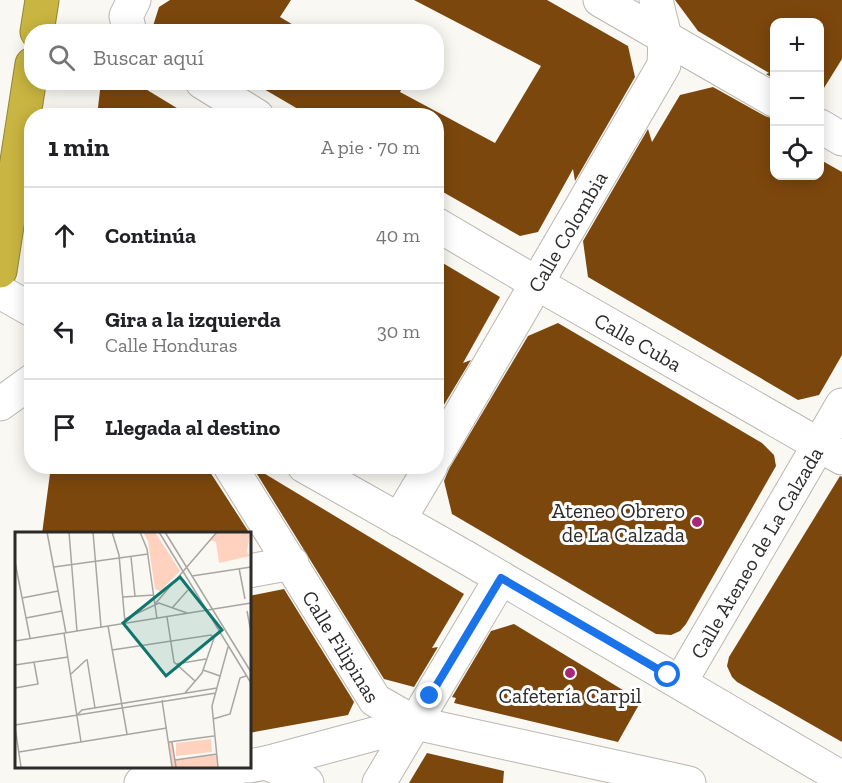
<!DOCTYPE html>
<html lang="es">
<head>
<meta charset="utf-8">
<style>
  :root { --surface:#fff; --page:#f6f6f6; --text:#202124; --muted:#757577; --line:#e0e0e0 }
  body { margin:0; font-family:"Zilla Slab",serif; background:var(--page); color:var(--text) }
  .controls { position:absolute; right:18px; top:18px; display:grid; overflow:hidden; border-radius:12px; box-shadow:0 3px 15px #0003 }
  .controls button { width:54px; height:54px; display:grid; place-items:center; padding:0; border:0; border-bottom:2px solid var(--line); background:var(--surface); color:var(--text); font:30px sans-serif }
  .stop { position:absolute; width:18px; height:18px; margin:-14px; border:4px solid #1a73e8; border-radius:50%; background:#fff }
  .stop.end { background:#1a73e8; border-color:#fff; box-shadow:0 2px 6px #0008 }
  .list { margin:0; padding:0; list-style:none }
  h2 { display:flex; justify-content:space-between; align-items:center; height:78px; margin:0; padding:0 24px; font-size:26px }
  h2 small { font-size:20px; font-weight:400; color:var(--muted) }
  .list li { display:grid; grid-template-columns:39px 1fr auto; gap:18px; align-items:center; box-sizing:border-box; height:96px; padding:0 24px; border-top:2px solid var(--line) }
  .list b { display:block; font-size:22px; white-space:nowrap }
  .list p { margin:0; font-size:20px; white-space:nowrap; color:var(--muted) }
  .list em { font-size:20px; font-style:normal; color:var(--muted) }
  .icon { flex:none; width:33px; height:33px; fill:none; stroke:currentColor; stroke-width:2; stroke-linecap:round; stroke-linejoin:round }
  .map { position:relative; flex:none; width:842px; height:783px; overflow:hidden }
  .search { position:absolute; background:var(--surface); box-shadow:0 3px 15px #0003; left:24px; top:24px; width:420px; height:66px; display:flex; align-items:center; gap:15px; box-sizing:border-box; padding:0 21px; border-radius:24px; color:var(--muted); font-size:22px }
  .panel { position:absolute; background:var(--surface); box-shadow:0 3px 15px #0003; left:24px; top:108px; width:420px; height:366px; border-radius:24px }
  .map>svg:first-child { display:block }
  .building { fill:#7c470d }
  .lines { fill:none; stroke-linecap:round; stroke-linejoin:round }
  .minor-casing { stroke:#bab7b3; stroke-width:35 }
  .highway-casing { stroke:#928539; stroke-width:35 }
  .minor { stroke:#fff; stroke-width:33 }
  .highway { stroke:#c9b541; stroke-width:33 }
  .route { stroke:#1a73e8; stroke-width:8 }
  .poi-dot { fill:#a62878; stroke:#fff; stroke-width:2 }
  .labels { text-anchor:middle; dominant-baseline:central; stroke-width:6; stroke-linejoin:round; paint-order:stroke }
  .street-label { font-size:21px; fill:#2c2b29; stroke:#fff }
  .poi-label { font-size:21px; fill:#2c2b29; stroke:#fff; text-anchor:end }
  .inset-road { fill:none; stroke:#a8a6a2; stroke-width:1.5 }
  .view { fill:#0f766e; fill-opacity:0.15; stroke:#0f766e; stroke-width:3 }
  .inset-edge { fill:none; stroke:#2c2b29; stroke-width:3 }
</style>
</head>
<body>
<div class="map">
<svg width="842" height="783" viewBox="0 0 842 783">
  <rect width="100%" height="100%" fill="#faf8f3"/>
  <g class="building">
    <path d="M170,0H291L280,17L305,32H162L153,26L159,7Z"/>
    <path d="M414,0H547L628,46L635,77L575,181L573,169L538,232L520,236L436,188V116H310L252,82H392L402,88L400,92L495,143L541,66Z"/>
    <path d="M675,0H842V59L819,96V22H774V79L766,74L769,73L698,31Z"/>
    <path d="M101,82H134L190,116H97Z"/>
    <path d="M713,87L765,116L774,119V176H819V159L842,172V355L819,395L798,400L588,277L583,241L648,129L652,142L680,95Z"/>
    <path d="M436,259L500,297L463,363L471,360L436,418Z"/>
    <path d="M558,323L762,443L774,455L776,466L686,624L680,631L671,635L656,634L452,514L444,481L449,469L528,336Z"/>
    <path d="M51,466H200L210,472L252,537L249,539V534H42Z"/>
    <path d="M252,466L464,594L432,648L438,647L414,687L384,679Z"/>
    <path d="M840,476L842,477V742L737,682L732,677L727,666L729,657Z"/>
    <path d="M284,589L354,702L348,715L249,733V596Z"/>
    <path d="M514,624L641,701L618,742L454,703L456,698L452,697L491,631Z"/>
    <path d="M427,753L504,771L503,783H409Z"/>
  </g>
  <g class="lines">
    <defs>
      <g id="minor">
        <path d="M600,0L774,100"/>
        <path d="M130,32L126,16L134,0"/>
        <path d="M202,82L257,116"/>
        <path d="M820,126L842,139"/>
        <path id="s1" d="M436,224L538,284L842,458"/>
        <path d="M0,292L32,310"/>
        <path d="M0,404L32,381"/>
        <path id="s2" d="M436,456L664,65L665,37L656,0"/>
        <path id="s3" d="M230,466L375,700L415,723L689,783"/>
        <path d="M304,466L467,558L842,778"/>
        <path d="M399,520L431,466"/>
        <path d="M249,571L292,563"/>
        <path id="s4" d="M688,669L842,405"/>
        <path d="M266,763L298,777L307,783"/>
        <path d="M249,766L266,763L415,723"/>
        <path d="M141,783L244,766"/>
        <path d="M379,783L501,578"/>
      </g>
      <g id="highway">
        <path d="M37,32L42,0"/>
        <path d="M0,271L32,64"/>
      </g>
    </defs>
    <use href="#minor" class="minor-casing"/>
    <use href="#highway" class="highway-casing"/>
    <use href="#minor" class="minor"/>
    <use href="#highway" class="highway"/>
  </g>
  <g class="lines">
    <path class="route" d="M430,696L501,578L668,675"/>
  </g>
  <g class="poi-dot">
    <circle cx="697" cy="522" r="6"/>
    <circle cx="570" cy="673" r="6"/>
  </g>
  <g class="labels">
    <g class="street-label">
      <text stroke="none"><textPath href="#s2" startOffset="260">Calle Colombia</textPath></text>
      <text stroke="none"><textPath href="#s1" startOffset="234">Calle Cuba</textPath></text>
      <text stroke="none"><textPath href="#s4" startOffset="135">Calle Ateneo de La Calzada</textPath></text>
      <text stroke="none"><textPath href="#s3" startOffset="212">Calle Filipinas</textPath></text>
    </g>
    <g class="poi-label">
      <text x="685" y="510">Ateneo Obrero<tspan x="685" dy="24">de La Calzada</tspan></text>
      <text x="570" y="695" text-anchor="middle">Cafetería Carpil</text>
    </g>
  </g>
  <g transform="translate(15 532)">
    <rect width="236" height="236" fill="#faf8f3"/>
    <path d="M128,0H140L165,39L145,59L140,57L133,9ZM202,0H235L232,20L235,24L204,31L201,10L195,8ZM196,207L197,220L161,224V211ZM154,210H157L160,228L202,222L203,235H157Z" fill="#ffd1bf"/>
    <path class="inset-road" d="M32,0L51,101M54,0L62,99M78,0L86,95M97,0L104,23L110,91M125,0L132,17L142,87M144,0L236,151M150,0L236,140M116,25L120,64M0,30L15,106M39,35L133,22M224,36L230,67M177,44L236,35M108,65L139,63M7,66L43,59M140,72L202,0M157,76L173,58M232,79L236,100M152,85L159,130L180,149M11,86L47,79M110,87L144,71L172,81M93,94L112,202M49,101L66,210M0,109L236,71M97,118L196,103L199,106L187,141L170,161M72,127L80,176M161,132L191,127M0,133L53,125M188,138L205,144M56,142L71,128M0,156L23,152L19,130M147,168L157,235M62,183L67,178L202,156M198,187L215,182L225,146L231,144M0,193L201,161M0,195L6,235M154,210L199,204M157,210L161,235M4,220L152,196M160,228L202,222M203,235L197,174L213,115"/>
    <path class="view" d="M165,45L207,98L151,144L108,91Z"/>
    <rect width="236" height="236" class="inset-edge"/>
  </g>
</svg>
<div class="controls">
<button>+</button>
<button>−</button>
<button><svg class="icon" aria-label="locate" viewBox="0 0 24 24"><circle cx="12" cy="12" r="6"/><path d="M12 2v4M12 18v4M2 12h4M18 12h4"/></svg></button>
</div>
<div class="stop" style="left:668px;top:675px"></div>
<div class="stop end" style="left:430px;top:696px"></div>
<div class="search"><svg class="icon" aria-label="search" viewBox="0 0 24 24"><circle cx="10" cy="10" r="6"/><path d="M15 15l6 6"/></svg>Buscar aquí</div>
<section class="panel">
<h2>1 min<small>A pie · 70 m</small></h2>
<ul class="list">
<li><svg class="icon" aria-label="ahead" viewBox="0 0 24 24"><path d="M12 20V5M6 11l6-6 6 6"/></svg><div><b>Continúa</b></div><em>40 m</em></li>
<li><svg class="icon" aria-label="left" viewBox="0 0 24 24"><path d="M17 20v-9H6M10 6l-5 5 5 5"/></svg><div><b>Gira a la izquierda</b><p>Calle Honduras</p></div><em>30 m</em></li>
<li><svg class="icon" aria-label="arrive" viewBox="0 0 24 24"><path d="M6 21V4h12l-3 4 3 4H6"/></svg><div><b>Llegada al destino</b></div></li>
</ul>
</section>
</div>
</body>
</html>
